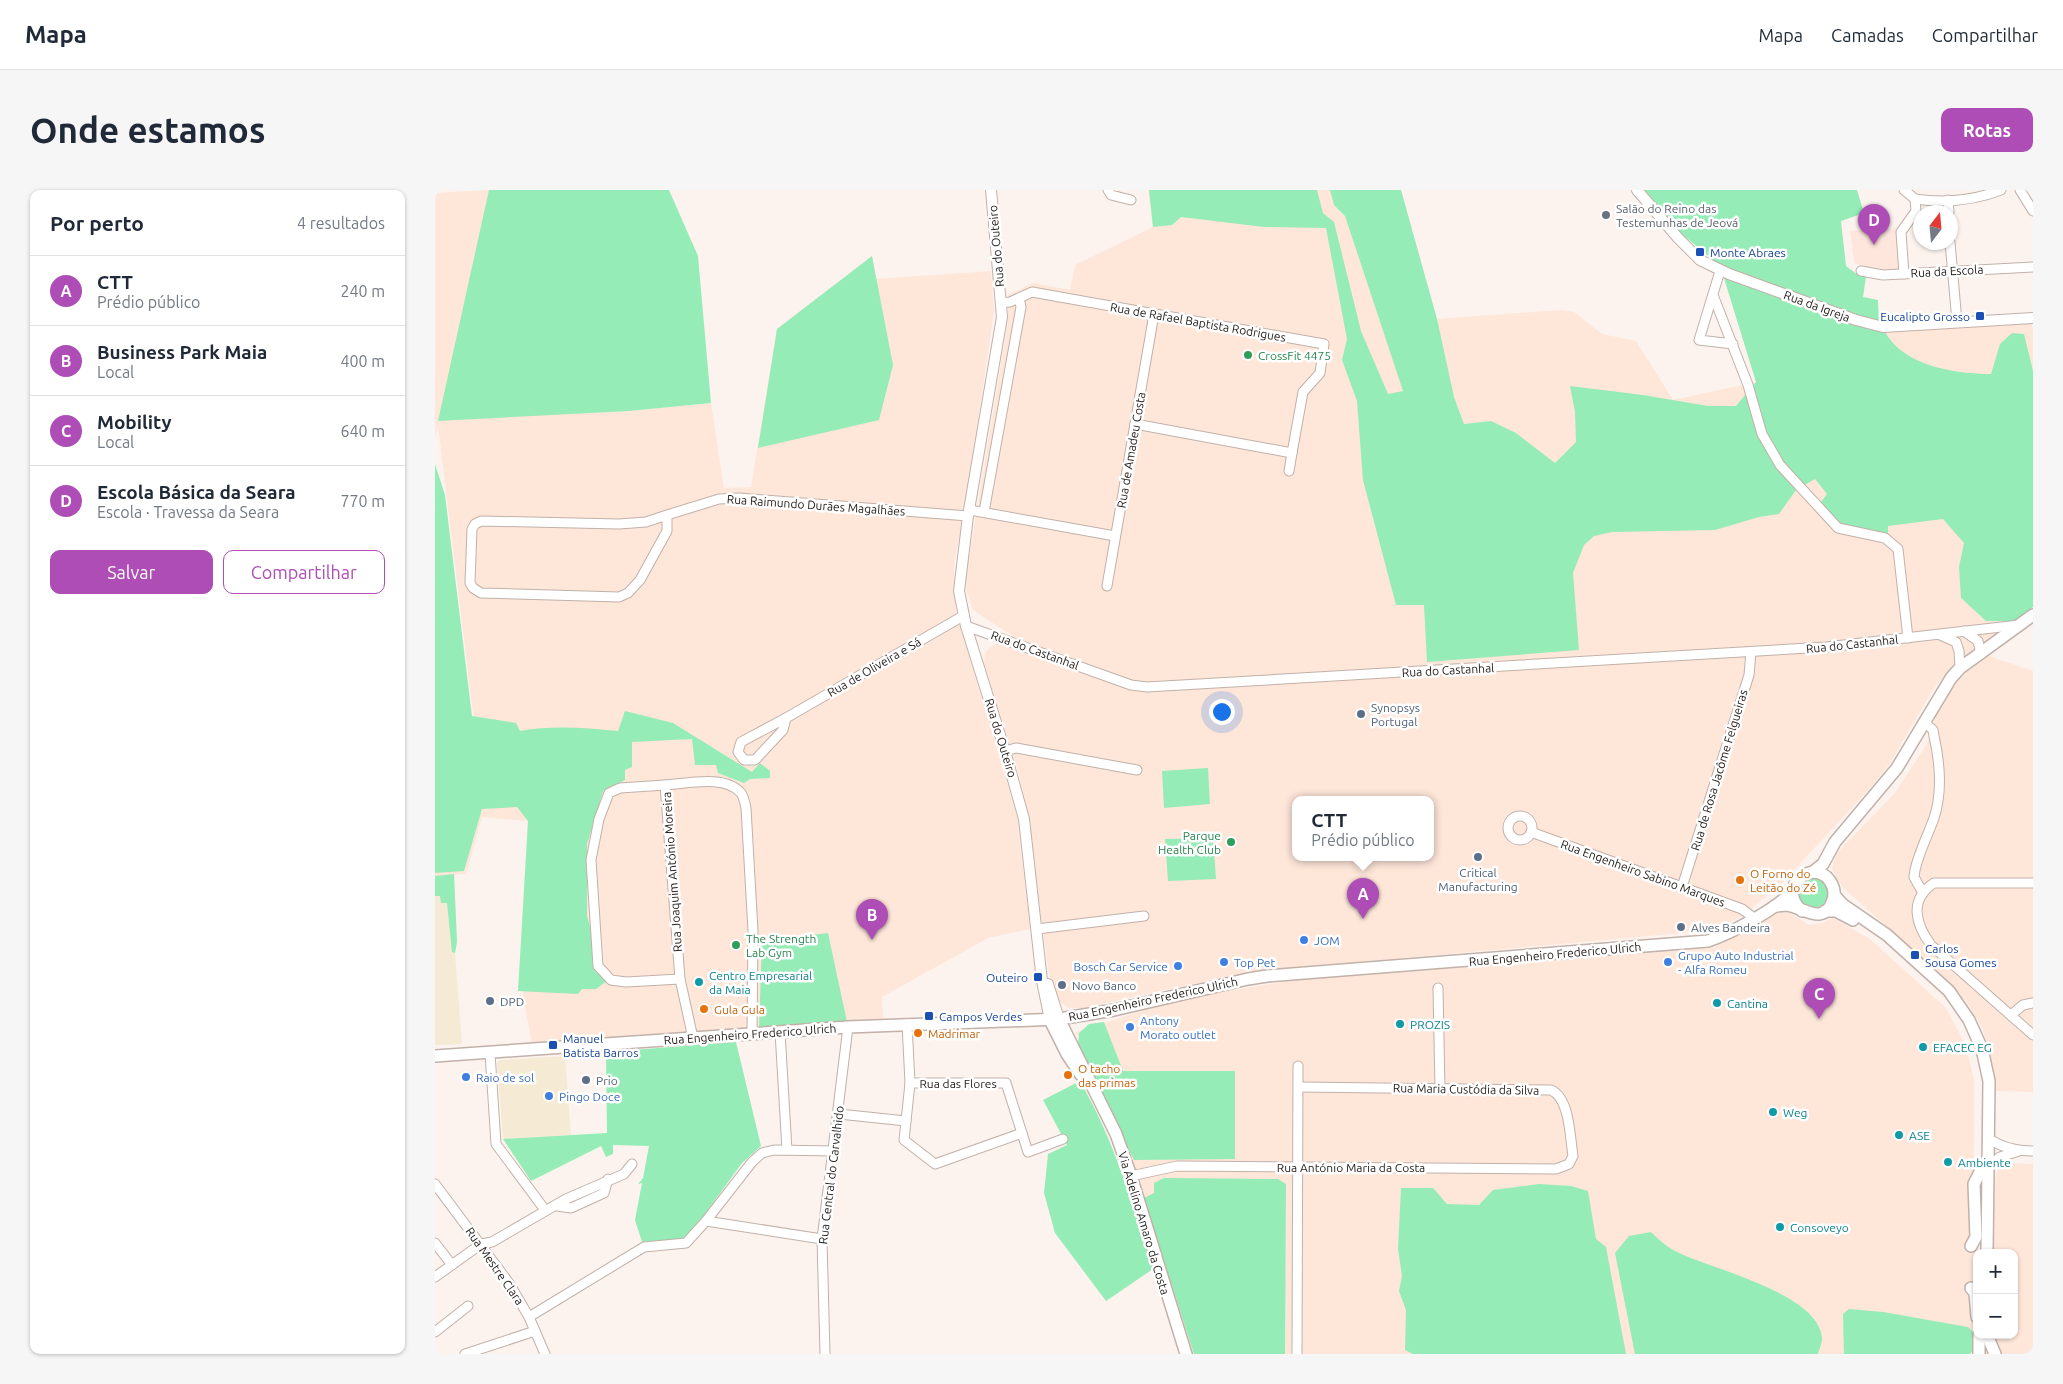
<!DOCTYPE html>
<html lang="pt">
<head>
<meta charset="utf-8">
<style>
  :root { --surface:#fff; --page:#f6f6f7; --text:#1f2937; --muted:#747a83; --line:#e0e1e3; --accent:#ad4db5 }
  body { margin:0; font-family:Ubuntu,sans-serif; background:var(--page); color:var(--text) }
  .controls { position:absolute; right:15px; bottom:15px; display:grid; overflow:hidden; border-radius:10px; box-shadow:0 1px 4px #0004 }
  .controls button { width:45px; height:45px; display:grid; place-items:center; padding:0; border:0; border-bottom:1px solid var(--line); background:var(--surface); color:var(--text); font:25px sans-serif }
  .compass { position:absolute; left:1478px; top:15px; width:45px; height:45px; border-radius:50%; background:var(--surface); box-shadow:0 1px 4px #0004; rotate:16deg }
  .you { position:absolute; left:786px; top:521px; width:18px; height:18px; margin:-12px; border:4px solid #fff; border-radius:50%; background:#1a73e8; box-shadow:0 0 0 8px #1a73e833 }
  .badge { display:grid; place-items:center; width:32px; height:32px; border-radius:50%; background:var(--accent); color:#fff; font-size:16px; font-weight:700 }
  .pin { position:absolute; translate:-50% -41px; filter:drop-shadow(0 1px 2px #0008) }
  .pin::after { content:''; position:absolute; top:26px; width:18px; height:15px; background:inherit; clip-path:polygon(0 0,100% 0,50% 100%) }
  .popup { position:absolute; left:857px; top:606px; width:142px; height:65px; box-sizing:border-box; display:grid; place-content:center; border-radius:10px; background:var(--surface); filter:drop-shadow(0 1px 4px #0005); font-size:16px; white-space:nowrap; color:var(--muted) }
  .popup b { font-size:19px; color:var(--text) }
  .popup::after { content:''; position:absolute; left:50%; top:100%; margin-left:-10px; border:10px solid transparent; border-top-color:var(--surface) }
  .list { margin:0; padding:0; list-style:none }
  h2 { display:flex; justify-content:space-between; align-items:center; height:65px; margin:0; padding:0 20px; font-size:21px }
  h2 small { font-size:16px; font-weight:400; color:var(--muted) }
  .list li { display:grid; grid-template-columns:32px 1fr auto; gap:15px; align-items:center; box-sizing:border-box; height:70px; padding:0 20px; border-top:1px solid var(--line) }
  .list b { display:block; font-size:19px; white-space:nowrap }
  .list p { margin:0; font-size:16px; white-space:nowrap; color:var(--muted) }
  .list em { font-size:16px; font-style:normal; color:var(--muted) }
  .actions { display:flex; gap:10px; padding:15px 20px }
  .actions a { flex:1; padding:11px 0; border:1px solid var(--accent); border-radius:10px; text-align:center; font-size:18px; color:var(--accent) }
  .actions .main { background:var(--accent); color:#fff }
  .map { position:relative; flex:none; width:1598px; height:1164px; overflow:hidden; border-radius:10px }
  header { display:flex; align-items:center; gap:30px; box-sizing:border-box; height:70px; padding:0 25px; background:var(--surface); border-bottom:1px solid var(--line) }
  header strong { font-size:24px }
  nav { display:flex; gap:28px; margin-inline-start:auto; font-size:18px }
  .intro { display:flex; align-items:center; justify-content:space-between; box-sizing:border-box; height:120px; padding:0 30px }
  h1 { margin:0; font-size:35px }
  .button { padding:12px 22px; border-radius:10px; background:var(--accent); color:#fff; font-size:18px; font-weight:700 }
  main { display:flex; gap:30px; padding:0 30px }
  aside { flex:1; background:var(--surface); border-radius:10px; box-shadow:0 1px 4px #0004 }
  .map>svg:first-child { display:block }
  .commercial { fill:#f5ebd5 }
  .built { fill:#fee6d9; fill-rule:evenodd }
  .education { fill:#fee6dc }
  .green { fill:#95ecb6 }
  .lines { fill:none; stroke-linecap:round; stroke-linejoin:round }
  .minor-casing { stroke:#c1b1a9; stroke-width:11 }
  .tertiary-casing { stroke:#c1b1a9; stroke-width:12 }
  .secondary-casing { stroke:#c1b1a9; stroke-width:14 }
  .minor { stroke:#fff; stroke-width:9 }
  .tertiary { stroke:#fff; stroke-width:10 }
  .secondary { stroke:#fff; stroke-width:11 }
  .worship-dot { fill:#6b7280; stroke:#fff; stroke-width:2 }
  .transit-dot { fill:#1a4fb4; stroke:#fff; stroke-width:2 }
  .leisure-dot { fill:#2e9e5b; stroke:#fff; stroke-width:2 }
  .service-dot { fill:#5c6f8a; stroke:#fff; stroke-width:2 }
  .food-dot { fill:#e8710a; stroke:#fff; stroke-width:2 }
  .shop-dot { fill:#3f7fe0; stroke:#fff; stroke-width:2 }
  .culture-dot { fill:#0f9aa8; stroke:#fff; stroke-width:2 }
  .labels { text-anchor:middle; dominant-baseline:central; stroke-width:5; stroke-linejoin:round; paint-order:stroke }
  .worship-label { font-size:12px; fill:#5b616d; stroke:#fff; text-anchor:start }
  .street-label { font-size:12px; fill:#28221f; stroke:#fff }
  .transit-label { font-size:12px; fill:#164399; stroke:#fff; text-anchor:start }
  .leisure-label { font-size:12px; fill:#27864d; stroke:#fff; text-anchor:start }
  .service-label { font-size:12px; fill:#4e5e75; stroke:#fff; text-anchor:start }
  .food-label { font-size:12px; fill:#c56008; stroke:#fff; text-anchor:start }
  .shop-label { font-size:12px; fill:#366cbe; stroke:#fff; text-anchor:start }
  .culture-label { font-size:12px; fill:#0d838f; stroke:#fff; text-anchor:start }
</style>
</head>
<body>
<header>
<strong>Mapa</strong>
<nav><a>Mapa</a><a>Camadas</a><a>Compartilhar</a></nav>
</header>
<div class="intro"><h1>Onde estamos</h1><a class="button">Rotas</a></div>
<main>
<aside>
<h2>Por perto<small>4 resultados</small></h2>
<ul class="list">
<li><span class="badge">A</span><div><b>CTT</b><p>Prédio público</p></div><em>240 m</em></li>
<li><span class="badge">B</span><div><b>Business Park Maia</b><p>Local</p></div><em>400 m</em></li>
<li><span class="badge">C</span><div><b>Mobility</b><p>Local</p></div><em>640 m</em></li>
<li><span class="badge">D</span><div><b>Escola Básica da Seara</b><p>Escola · Travessa da Seara</p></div><em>770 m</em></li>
</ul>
<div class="actions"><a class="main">Salvar</a><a>Compartilhar</a></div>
</aside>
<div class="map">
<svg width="1598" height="1164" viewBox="0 0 1598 1164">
  <rect width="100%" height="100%" fill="#fdf3ee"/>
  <g class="commercial">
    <path d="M19,684L22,752L20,763L27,854L0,855V686Z"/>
    <path d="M130,866L136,945L68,949L62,873L65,870Z"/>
  </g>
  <g class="built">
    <path d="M54,0L194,221L276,213L289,298L316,297L342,139L437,66L440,89L556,81L559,121L532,307L519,375L521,423L582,626L595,739L553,748L447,807L448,829L97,855L87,799L93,631L47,627L31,684L0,686V535L39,532L3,235L0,248V3Z"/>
    <path d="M713,0H966L1002,129L1127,120L1139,122L1167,144L1201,151L1238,210L1321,192L1289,88L1413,133L1456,142L1596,133L1598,140V417L1517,476L1497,501L1454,575L1437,596L1346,694L1307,726L1280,740L814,782L648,818H634L625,812L619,799L613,779L593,623L584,584L549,473L550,463L554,458L561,454L569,455L689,492L578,446L538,420L531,399V385L573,131V105L598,93L635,100L640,75L718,37ZM860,610H996V668H860Z"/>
    <path d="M1554,466L1598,481V902L1561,901L1555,862L1547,837L1533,814L1514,791L1407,697L1397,679L1401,664L1460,603L1492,554L1506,511L1517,493Z"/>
    <path d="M1344,722L1354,723L1374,735L1387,733L1398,728L1435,749L1511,818L1531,856L1539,890L1538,1119L1540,1144L1535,1164H753L718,1079L662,899L641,842L745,809L872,788L1279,758Z"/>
    <path d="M1572,973L1598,974V1164H1559V1145H1579V1063H1559V991L1563,979Z"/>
  </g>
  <path class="education" d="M1461,38L1464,81H1445L1442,78L1439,79L1419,73L1415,41Z"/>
  <g class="green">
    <path d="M54,0H234L263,66L276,213L194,221L3,231Z"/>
    <path d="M714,0H882L888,23L899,32L926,141L953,204L968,201L910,26L899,15L895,0H966L1002,129L1019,207L1029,234L1056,231L1081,243L1120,273L1141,252L1140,222L1135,196L1208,205L1273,216H1301L1321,192L1289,88L1413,133L1449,140C1467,176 1520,184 1556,184L1565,154L1577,143L1589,144L1598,181V417L1579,431H1551L1526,408L1524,377L1529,353L1508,329L1453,336V345L1431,342L1400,331L1386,312L1392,304L1380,289L1361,300L1344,324L1324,327L1280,340L1177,342L1159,346L1149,355L1138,383L1144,460L992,472L989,415H961L928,290L922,211L907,170L912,149L891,38L829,37L746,27L737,35L718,37Z"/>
    <path d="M1209,0H1422L1429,23L1406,31L1411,76L1423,85L1431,87L1428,107L1443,110L1444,130L1440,133L1283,74L1242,40Z"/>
    <path d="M437,66L458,175L444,230L323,258L342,139Z"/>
    <path d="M0,274L10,305L37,526L81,533L85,541C119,535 150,538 183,541L190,521L238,533L317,582L325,573L335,581V588L315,589L309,593L283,583L281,575H260L257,549L197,552V577L190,580V590L168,601L152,654V726L158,747L159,780L172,791L161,799H147L143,804L83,801L93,631L82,617L47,619L29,681L0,683Z"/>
    <path d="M773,578L775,614L729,618L727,581Z"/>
    <path d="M778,648L781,689L733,691L730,649Z"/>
    <path d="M19,684L22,752L20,763L17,762L12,713H6L5,706H0V686Z"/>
    <circle cx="1378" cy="703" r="15"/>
    <path d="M393,743L412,832L324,838L327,751Z"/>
    <path d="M669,832L688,881H800V969L699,970L643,855L644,843L654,834Z"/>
    <path d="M301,852L326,956L307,973L261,1036L247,1049L207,1052L200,1030L207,993L203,994L208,988L214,956L178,955V964L171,967L166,956L96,991L68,949L172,943L171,862Z"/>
    <path d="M645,891C679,950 698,1015 718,1079L671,1111L620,1043L609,1003L613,964L632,955L608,910Z"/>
    <path d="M729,988L843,989L851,994L850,1164H759L709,1008L719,1003V993Z"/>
    <path d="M1104,994L1136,996L1153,1001L1161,1049L1171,1057L1191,1164H978L970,1160L971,1120L964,1101L967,1086L963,1059L966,998H998L1012,1014L1044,1015L1058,1000Z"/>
    <path d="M1216,1042C1223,1049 1232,1057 1240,1061C1275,1079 1385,1103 1387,1149C1387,1153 1384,1160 1383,1164H1200L1180,1063L1194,1046Z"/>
    <path d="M1414,1119L1448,1122L1533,1137L1540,1144V1159L1535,1164H1409L1408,1124Z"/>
  </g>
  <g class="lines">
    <defs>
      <g id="minor">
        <path d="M673,0L676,5L696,10"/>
        <path d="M1469,0L1480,9L1481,21L1466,42L1469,84"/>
        <path d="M1585,0L1598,21"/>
        <path d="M1480,9C1509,13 1538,11 1566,0"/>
        <path d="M1513,10L1514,22"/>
        <path d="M1515,52L1522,132"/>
        <path d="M1285,81L1264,150L1298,154"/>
        <path d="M1426,81L1448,85L1598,77"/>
        <path d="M1278,105L1313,195L1327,244L1345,275L1403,338L1450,348L1463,359L1473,448"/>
        <path d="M566,113L575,112L597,102L889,154L885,183L868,202L857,263"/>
        <path d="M700,234L857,263L854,281"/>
        <path d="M535,320L680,346"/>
        <path d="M549,322L586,117L584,108"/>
        <path d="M232,325L211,332L184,334L46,331L40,334L37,339L35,393L38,398L46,403L184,407L193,403L205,390L232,341V325L284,309L304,308L533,326"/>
        <path d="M672,396L719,124"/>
        <path d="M531,436L696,495L712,497L1391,457L1584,435"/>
        <path d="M1529,441L1543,451L1546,464"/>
        <path d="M1505,445L1521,452L1524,461L1525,478"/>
        <path d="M351,528L528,426"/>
        <path d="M351,528L348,540L320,570H309L303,562L306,552Z"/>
        <path d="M570,561L581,558L702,580"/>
        <path d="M230,595L185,598L174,603L164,629L156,670L163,776L176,790L191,792L245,789"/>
        <circle cx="1085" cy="638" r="12"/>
        <path d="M1096,642L1307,719L1319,728"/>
        <path d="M1598,693H1499C1473,710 1481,735 1496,755L1598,845"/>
        <path d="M1247,697L1314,485L1316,462"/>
        <path d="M1488,703L1479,687L1480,680C1484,662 1493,645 1499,628C1508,601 1505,573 1499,546L1498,540L1489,532"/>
        <path d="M602,739L709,726"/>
        <path d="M1003,798L1005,899"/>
        <path d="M1576,825L1588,815L1598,813"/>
        <path d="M472,834L475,893L469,950L500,974L587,943"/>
        <path d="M345,842L352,960"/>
        <path d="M258,848L245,789L230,595C251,594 290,584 306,603C309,607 310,614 311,618L318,741L317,844"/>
        <path d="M55,863L61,954L110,1020"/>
        <path d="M475,893H571L593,962L628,949"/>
        <path d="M404,924L471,931"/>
        <path d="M1553,948C1567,958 1581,961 1598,961"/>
        <path d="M1553,977L1565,967L1584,961"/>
        <path d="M696,986L742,976L1121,979L1134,974L1138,966C1135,948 1135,908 1116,900L864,897"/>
        <path d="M0,994L74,1093L94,1127L110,1164"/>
        <path d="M122,1016L136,1018L169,1003L173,989"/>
        <path d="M271,1031L387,1049"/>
        <path d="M0,1053L17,1075"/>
        <path d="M0,1087L46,1054L57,1052L131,1009L189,984L197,974"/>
        <path d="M94,1127L209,1057L251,1053L271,1031L317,972L327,963L339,960L399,961"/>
        <path d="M0,1142L33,1116"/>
        <path d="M30,1164L100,1141"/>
        <path d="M390,1164L387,1049L413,837"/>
        <path d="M862,1164L863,876"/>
      </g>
      <g id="tertiary">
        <path d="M556,0L567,127L533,326L524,401L531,436L570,561L589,629L607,791L615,830"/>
        <path d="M1202,0L1243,48L1265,70L1294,84L1421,130L1448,137L1598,128"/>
        <path d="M613,794L624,829"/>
      </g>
      <g id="secondary">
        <path d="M1378,682L1388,674L1400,652L1462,578L1516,488L1525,478L1598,425"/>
        <path d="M1399,705L1407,714L1452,745L1514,801L1534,830L1547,859L1554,891L1552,1063"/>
        <path d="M1340,716C1344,716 1348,715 1352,715C1368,717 1389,737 1398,710C1400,704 1399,697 1395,691C1378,667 1340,698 1367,721"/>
        <path d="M1390,721H1401L1418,730"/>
        <path d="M624,829L681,944L696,986L751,1164"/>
        <path d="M615,830L632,864L646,885"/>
        <path d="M0,866L413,837L624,829L679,820L813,789L832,786L1273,751C1297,743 1341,719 1358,701"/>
        <path d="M1536,1056L1541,1047L1539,994L1546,980"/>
        <path d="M1536,1098L1540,1103L1542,1127"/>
        <path d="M1552,1145L1560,1164"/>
        <path d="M1544,1164V1145"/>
      </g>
    </defs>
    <use href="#minor" class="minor-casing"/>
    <use href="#tertiary" class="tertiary-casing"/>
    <use href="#secondary" class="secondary-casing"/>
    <use href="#minor" class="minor"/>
    <use href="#tertiary" class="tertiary"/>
    <use href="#secondary" class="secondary"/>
  </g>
  <circle class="worship-dot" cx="1171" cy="25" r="5"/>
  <g class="transit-dot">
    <rect x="1260" y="57" width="10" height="10" rx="2.5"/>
    <rect x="1540" y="121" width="10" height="10" rx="2.5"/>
    <rect x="1475" y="760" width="10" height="10" rx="2.5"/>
    <rect x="598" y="782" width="10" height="10" rx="2.5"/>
    <rect x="489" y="821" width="10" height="10" rx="2.5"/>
    <rect x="113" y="850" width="10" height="10" rx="2.5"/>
  </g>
  <g class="leisure-dot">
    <circle cx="813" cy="165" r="5"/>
    <circle cx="796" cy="652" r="5"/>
    <circle cx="301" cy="755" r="5"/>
  </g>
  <g class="service-dot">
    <circle cx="926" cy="524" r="5"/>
    <circle cx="1043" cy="667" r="5"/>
    <circle cx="1246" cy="737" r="5"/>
    <circle cx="627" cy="795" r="5"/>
    <circle cx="55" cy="811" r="5"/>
    <circle cx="151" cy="890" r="5"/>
  </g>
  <g class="food-dot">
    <circle cx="1305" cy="690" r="5"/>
    <circle cx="269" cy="819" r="5"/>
    <circle cx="483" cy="843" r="5"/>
    <circle cx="633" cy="885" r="5"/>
  </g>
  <g class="shop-dot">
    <circle cx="869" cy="750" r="5"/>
    <circle cx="789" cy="772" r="5"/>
    <circle cx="1233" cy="772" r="5"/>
    <circle cx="743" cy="776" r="5"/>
    <circle cx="695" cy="837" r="5"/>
    <circle cx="31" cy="887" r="5"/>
    <circle cx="114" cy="906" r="5"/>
  </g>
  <g class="culture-dot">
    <circle cx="264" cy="792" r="5"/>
    <circle cx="1282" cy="813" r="5"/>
    <circle cx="965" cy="834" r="5"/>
    <circle cx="1488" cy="857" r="5"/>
    <circle cx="1338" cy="922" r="5"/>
    <circle cx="1464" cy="945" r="5"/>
    <circle cx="1513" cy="972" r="5"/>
    <circle cx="1345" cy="1037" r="5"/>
  </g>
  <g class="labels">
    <g class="worship-label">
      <text x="1181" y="18">Salão do Reino das<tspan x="1181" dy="14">Testemunhas de Jeová</tspan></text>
    </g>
    <g class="street-label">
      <text transform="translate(561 56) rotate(-95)">Rua do Outeiro</text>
      <text transform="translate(1512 81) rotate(-3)">Rua da Escola</text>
      <text transform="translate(1382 116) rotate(20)">Rua da Igreja</text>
      <text transform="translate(763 132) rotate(10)">Rua de Rafael Baptista Rodrigues</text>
      <text transform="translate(696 260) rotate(-80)">Rua de Amadeu Costa</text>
      <text transform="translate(381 315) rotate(4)">Rua Raimundo Durães Magalhães</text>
      <text transform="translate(1417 454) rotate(-6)">Rua do Castanhal</text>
      <text transform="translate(600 460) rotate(20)">Rua do Castanhal</text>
      <text transform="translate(439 477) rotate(-30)">Rua de Oliveira e Sá</text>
      <text transform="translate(1013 480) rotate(-3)">Rua do Castanhal</text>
      <text transform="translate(566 548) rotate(73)">Rua do Outeiro</text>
      <text transform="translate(1284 580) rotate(-73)">Rua de Rosa Jacôme Felgueiras</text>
      <text transform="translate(237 682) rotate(-94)">Rua Joaquim António Moreira</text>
      <text transform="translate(1208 683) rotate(20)">Rua Engenheiro Sabino Marques</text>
      <text transform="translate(1120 764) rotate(-5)">Rua Engenheiro Frederico Ulrich</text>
      <text transform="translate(718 809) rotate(-12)">Rua Engenheiro Frederico Ulrich</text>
      <text transform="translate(315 844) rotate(-4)">Rua Engenheiro Frederico Ulrich</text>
      <text x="523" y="893">Rua das Flores</text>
      <text transform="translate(1031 899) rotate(1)">Rua Maria Custódia da Silva</text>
      <text x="916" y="977">Rua António Maria da Costa</text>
      <text transform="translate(396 985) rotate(-83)">Rua Central do Carvalhido</text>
      <text transform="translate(709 1033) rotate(73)">Via Adelino Amaro da Costa</text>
      <text transform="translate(60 1076) rotate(55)">Rua Mestre Clara</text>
    </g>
    <g class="transit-label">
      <text x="1275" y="62">Monte Abraes</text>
      <text x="1535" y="126" text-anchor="end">Eucalipto Grosso</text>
      <text x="1490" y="758">Carlos<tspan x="1490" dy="14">Sousa Gomes</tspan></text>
      <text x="593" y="787" text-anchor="end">Outeiro</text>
      <text x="504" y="826">Campos Verdes</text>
      <text x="128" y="848">Manuel<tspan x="128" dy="14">Batista Barros</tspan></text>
    </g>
    <g class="leisure-label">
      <text x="823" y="165">CrossFit 4475</text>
      <text x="786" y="645" text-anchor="end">Parque<tspan x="786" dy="14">Health Club</tspan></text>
      <text x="311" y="748">The Strength<tspan x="311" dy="14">Lab Gym</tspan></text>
    </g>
    <g class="service-label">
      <text x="936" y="517">Synopsys<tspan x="936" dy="14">Portugal</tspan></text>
      <text x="1043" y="682" text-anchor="middle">Critical<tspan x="1043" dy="14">Manufacturing</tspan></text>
      <text x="1256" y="737">Alves Bandeira</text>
      <text x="637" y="795">Novo Banco</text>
      <text x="65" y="811">DPD</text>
      <text x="161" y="890">Prio</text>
    </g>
    <g class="food-label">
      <text x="1315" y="683">O Forno do<tspan x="1315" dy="14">Leitão do Zé</tspan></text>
      <text x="279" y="819">Gula Gula</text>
      <text x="493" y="843">Madrimar</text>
      <text x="643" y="878">O tacho<tspan x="643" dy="14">das primas</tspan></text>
    </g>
    <g class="shop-label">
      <text x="879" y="750">JOM</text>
      <text x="1243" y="765">Grupo Auto Industrial<tspan x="1243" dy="14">- Alfa Romeu</tspan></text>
      <text x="799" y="772">Top Pet</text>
      <text x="733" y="776" text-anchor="end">Bosch Car Service</text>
      <text x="705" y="830">Antony<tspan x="705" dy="14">Morato outlet</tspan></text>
      <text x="41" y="887">Raio de sol</text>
      <text x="124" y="906">Pingo Doce</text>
    </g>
    <g class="culture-label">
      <text x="274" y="785">Centro Empresarial<tspan x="274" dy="14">da Maia</tspan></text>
      <text x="1292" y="813">Cantina</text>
      <text x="975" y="834">PROZIS</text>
      <text x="1498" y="857">EFACEC EG</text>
      <text x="1348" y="922">Weg</text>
      <text x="1474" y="945">ASE</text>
      <text x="1523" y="972">Ambiente</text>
      <text x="1355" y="1037">Consoveyo</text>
    </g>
  </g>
</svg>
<div class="controls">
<button>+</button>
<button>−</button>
</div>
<svg class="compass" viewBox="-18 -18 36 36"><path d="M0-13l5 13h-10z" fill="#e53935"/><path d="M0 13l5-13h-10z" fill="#747a83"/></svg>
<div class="you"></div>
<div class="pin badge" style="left:928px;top:729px">A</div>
<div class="popup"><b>CTT</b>Prédio público</div>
<div class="pin badge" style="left:437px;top:750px">B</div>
<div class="pin badge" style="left:1384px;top:829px">C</div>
<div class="pin badge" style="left:1439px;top:55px">D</div>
</div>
</main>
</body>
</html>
